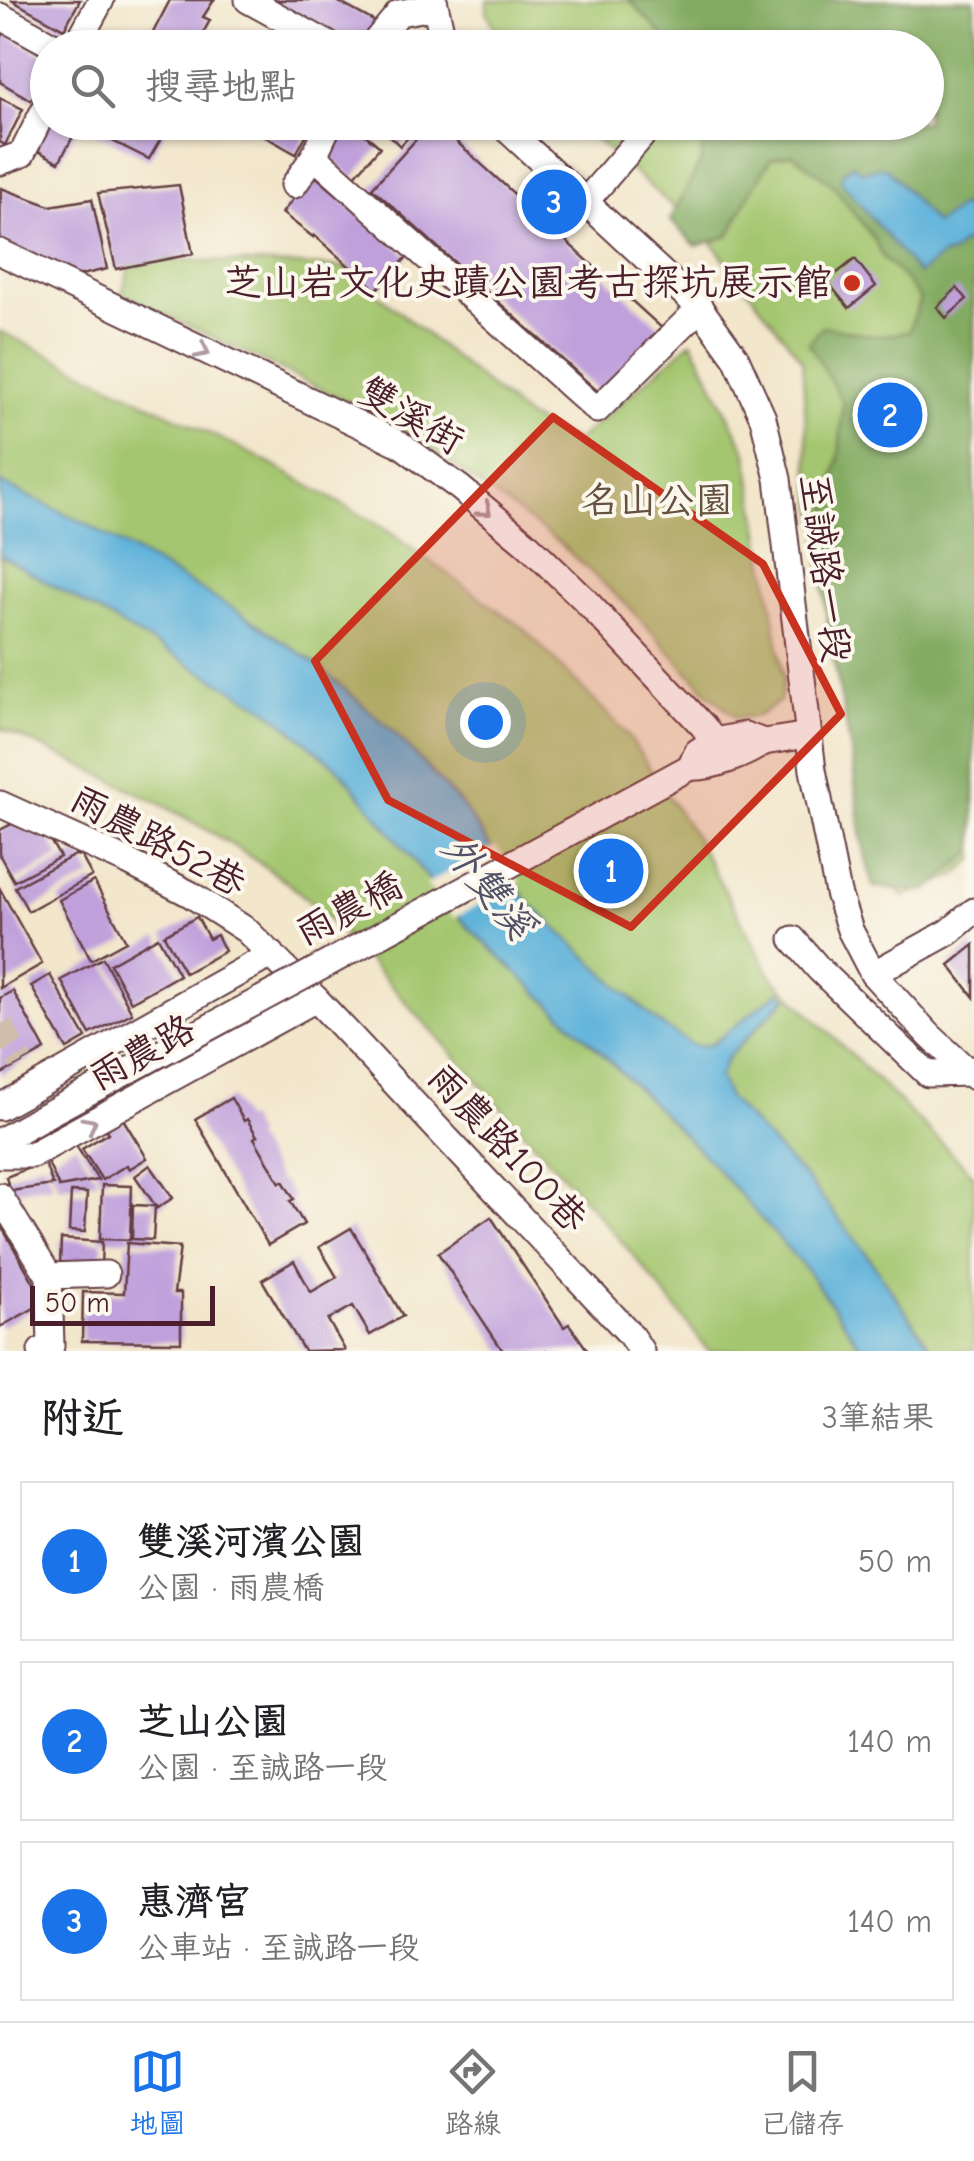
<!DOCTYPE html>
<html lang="zh-TW">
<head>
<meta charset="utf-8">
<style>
  :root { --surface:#fff; --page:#f2f2f2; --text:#202124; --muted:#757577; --line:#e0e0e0; --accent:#1a73e8 }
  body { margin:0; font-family:"Comic Neue","LXGW WenKai TC",sans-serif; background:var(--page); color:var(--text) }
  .scale { position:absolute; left:30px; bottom:25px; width:185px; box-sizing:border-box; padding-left:10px; border:5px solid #4a1f2b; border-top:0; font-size:28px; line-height:35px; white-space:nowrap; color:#4a1f2b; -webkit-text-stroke:8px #fbf7ec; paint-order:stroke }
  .you { position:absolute; left:485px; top:722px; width:35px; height:35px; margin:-25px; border:8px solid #fff; border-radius:50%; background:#1a73e8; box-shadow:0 0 0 15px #1a73e833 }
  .badge { display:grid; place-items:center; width:65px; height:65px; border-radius:50%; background:var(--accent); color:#fff; font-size:32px; font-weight:700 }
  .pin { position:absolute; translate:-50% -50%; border:5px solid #fff; box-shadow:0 2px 10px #0006 }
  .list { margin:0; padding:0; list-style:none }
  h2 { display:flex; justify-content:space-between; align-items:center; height:130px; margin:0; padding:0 40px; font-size:42px }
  h2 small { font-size:32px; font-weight:400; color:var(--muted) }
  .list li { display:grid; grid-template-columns:65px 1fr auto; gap:30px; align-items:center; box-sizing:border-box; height:160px; margin:0 20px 20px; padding:0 20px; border:2px solid var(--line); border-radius:0px }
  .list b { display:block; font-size:38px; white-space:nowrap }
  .list p { margin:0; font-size:32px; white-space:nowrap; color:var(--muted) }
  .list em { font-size:32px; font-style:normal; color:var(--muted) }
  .icon { flex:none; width:55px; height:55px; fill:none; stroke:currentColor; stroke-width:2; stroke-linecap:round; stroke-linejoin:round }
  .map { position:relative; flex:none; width:974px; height:1351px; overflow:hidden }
  .search { position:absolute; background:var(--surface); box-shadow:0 2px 8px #0004; left:30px; right:30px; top:30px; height:110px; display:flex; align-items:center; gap:25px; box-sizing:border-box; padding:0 35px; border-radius:55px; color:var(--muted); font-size:38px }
  .sheet { height:670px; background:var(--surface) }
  nav { display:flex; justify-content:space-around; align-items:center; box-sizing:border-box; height:140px; border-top:2px solid var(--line); background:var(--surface); font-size:28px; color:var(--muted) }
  nav a { display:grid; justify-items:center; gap:5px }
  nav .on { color:var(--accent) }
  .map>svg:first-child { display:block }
  .green { fill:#a4c66f; stroke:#77724d; stroke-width:2.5 }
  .forest { fill:#83ab62; stroke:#666546; stroke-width:2.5 }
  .water { fill:#5fb2da; stroke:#546882; stroke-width:2.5 }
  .pier { fill:#f2e6cb }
  .building { fill:#c0a0db }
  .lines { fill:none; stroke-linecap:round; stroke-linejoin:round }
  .minor-tunnel { stroke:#d0beab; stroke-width:25; stroke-dasharray:25 12; stroke-linecap:butt }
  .minor-casing { stroke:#633d43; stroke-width:29 }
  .minor { stroke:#fff; stroke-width:25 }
  .minor-bridge-casing { stroke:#633d43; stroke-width:29; stroke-linecap:butt }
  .minor-bridge { stroke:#fff; stroke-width:25 }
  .oneway { stroke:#ae9aa0 }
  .marked { fill:#c8321e; fill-opacity:0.2; stroke:#c8321e; stroke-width:8; stroke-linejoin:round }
  .poi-dot { fill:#c8321e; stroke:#fbf7ec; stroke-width:4 }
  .labels { text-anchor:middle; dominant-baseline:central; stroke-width:8; stroke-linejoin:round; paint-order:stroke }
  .poi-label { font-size:38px; fill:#4a1f2b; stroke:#fbf7ec; text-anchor:end }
  .street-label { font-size:38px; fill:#4a1f2b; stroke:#fbf7ec }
  .park-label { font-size:38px; fill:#65513f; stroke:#fbf7ec }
  .water-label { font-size:40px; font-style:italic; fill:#515268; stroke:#fbf7ec }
</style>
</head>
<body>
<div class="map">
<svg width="974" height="1351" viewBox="0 0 974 1351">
  <rect width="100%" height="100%" fill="#fbf7ec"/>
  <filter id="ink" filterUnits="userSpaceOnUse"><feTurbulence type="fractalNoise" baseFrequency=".01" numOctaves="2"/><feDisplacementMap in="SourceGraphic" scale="20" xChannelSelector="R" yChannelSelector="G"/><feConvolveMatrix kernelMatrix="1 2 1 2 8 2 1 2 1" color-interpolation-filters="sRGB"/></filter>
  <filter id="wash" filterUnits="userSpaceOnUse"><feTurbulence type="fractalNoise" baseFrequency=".0048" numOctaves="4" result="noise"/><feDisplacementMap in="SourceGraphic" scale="40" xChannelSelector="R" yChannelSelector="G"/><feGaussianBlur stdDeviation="2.25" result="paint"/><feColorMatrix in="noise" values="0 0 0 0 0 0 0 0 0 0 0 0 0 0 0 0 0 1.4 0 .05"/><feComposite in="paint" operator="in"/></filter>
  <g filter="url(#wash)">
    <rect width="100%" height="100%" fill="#f2e6cb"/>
    <g class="green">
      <path d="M487,0H974V860L955,876L903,897L869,851L809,471L802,360L707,236L577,123L926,122V48L504,47L487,12Z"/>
      <path d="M132,258L345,267L526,417L577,441L692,341L747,453L784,679L780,701L758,716L737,718L708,693L630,608L557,541L397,425L122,294Z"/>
      <path d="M0,331L262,459L382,527L524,629L627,734L697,840L772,977L974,1175V1351H933L865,1252L810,1183L728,1098L718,1076L726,1058L787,998L780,991L712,1044L695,1047L657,1022L528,902L462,805L392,730L313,662L242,614L85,523L0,483Z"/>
      <path d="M0,555L267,709L340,770L466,925L599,1050L710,1161L806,1269L864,1351H708C636,1250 548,1161 466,1068C432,1031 398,993 364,956C338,928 312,900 281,878C194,815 97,772 0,728Z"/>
    </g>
    <path class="forest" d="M629,0H974V851L926,891L873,887L862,841L851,751L830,640L820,561L830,494L839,457L843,403L809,343L823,326L876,336L909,332L920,299L903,277L883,258L874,239L831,183L792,154L771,159L750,193L729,236L696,246L670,220L702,159L703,123L926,122V48L674,47Z"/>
    <g class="water">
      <path d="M852,164L863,172L881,167L888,169L935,224L962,205L974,220V234L951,254L942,256L918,274L842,182L841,175Z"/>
      <path d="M0,483L85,523L242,614L313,662L392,730L462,806L528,902L657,1022L695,1047L712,1044L780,991L787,997L727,1058L719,1077L728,1098L810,1183L865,1252L933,1351H864L806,1269L710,1161L599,1050L466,925L340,770L267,709L0,555Z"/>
    </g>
    <path class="pier" d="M496,846L521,882L454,918L426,884Z"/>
    <g id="blocks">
      <g class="building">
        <path d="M11,0H80L64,29Z"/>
        <path d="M170,0H214L203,17L210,20L195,48H145Z"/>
        <path d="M271,0H335L377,23L360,48Z"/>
        <path d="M4,33L48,58V69L31,100L0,82V40Z"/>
        <path d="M0,98L23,109L5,145L0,142Z"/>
        <path d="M48,122H55L75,133L59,162L29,146Z"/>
        <path d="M74,122H171L149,159Z"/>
        <path d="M226,122H313L296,154L248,127L244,133Z"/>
        <path d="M350,122L380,147L353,178L324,153Z"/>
        <path d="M388,122H423L400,146L382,129Z"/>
        <path d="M432,122H435L664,330L604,397L372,188Z"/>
        <path d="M313,174L408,256L376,290L314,235L313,237L282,213Z"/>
        <path d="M179,185L193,254L116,269L98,193Z"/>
        <path d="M1,188L50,206L92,199L107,269L68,278L0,245Z"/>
        <path d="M855,259L876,286L849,308L827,281Z"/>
        <path d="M957,288L967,299L946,318L937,307Z"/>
        <path d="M12,824L50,840L60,857L14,881L0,856V830Z"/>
        <path d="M75,855L81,856L92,876L28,911L15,887Z"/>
        <path d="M94,881L126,941L91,960L59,900Z"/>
        <path d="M0,889L42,964L0,988Z"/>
        <path d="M197,917L209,939L217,935L225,951L185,973L164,935Z"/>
        <path d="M158,937L179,975L131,1002L110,964Z"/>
        <path d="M974,945V997L949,965Z"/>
        <path d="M103,958L132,1013L90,1034L61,980Z"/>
        <path d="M50,975L86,1038L67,1049L31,986Z"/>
        <path d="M13,991L45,1050L0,1075V998Z"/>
        <path d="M231,1098L244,1121L247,1119L257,1136L254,1138L280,1183L283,1181L294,1199L290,1201L304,1224L268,1245L195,1119Z"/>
        <path d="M123,1119L147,1158L129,1169L127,1165L102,1180L82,1149L108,1133L106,1130Z"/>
        <path d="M75,1144L98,1180L59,1187L47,1161Z"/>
        <path d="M44,1162L53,1185L10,1191L6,1177Z"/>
        <path d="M150,1165L173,1198L157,1208L135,1176Z"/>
        <path d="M102,1185L132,1186L130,1240L100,1239Z"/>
        <path d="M71,1192L87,1193L85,1232L69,1231Z"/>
        <path d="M133,1205L155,1206L153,1240L132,1239Z"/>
        <path d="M491,1217L564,1327L569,1324L588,1351H503L438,1253Z"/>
        <path d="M0,1224L45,1302L0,1327Z"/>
        <path d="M351,1228L403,1316L370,1335L353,1306L328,1320L345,1350L304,1351L262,1280L294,1261L311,1292L337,1277L319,1247Z"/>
        <path d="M61,1239L102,1242L101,1267L60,1265Z"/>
        <path d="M127,1243L180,1247L174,1293H181V1342L82,1341L83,1292L124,1293Z"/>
      </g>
    </g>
  </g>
  <g filter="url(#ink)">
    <use href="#blocks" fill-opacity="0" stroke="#633d43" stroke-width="2.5"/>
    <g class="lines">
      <path class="minor-tunnel" d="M0,1025L21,1063"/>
      <defs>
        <g id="minor">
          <path d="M248,0L335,48"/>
          <path d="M434,0L445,48"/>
          <path d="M0,16L58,48"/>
          <path d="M75,48L101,0"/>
          <path d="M370,48L399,13L434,7"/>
          <path d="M499,122L700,308L736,358L763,418L778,479L813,770L838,893L850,930L873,974L929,1035L974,1077"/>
          <path d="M314,156L597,410L700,308"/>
          <path d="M0,162L22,154L48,102"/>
          <path d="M294,185L314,156L330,122"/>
          <path d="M585,202L641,137"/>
          <path d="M0,252L400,444L460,488L527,544L583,598L703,726L714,741"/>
          <path d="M690,767L697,752L714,741L745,735L764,742L808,735"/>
          <path d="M690,767C710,769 748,754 764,742"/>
          <path d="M0,804L128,862L190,894L246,930L316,999L629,1333L641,1351"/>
          <path d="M793,939L819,969L928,1074L970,1073L974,1069"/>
          <path d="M312,972L690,767"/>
          <path d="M873,974L949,932L974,911"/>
          <path d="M0,1107L272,954"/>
          <path d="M0,1141L44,1116"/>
          <path d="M0,1155H32L316,999"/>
          <path d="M0,1196L49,1276L51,1346L41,1351"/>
          <path d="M49,1276L106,1274"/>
        </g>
      </defs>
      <use href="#minor" class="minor-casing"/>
      <use href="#minor" class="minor"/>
      <defs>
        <path id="minor-bridge" d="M44,1116L312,972"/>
      </defs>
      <use href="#minor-bridge" class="minor-bridge-casing"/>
      <use href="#minor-bridge" class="minor-bridge"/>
    </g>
    <defs><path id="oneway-chevron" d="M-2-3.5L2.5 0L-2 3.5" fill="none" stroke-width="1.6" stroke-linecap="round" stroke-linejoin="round" transform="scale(2.5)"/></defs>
    <g class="oneway">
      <use href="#oneway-chevron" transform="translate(203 351) rotate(26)"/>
      <use href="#oneway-chevron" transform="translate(485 510) rotate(40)"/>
      <use href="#oneway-chevron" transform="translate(90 1124) rotate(-28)"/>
    </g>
  </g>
  <path class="marked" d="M553,417L763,564L841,714L631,927L388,800L315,661Z"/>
  <circle class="poi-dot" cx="852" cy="283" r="10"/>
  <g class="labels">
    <g class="poi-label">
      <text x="832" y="283">芝山岩文化史蹟公園考古探坑展示館</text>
    </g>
    <g class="street-label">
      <text transform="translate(411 416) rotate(30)">雙溪街</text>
      <text transform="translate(825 568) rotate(83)">至誠路一段</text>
      <text transform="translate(158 841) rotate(28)">雨農路52巷</text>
      <text transform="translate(349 909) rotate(-28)">雨農橋</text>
      <text transform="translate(142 1053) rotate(-29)">雨農路</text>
      <text transform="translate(507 1148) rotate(47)">雨農路100巷</text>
    </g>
    <g class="park-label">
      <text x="657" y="501">名山公園</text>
    </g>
    <g class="water-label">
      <text transform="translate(488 887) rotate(51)">外雙溪</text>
    </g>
  </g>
</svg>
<div class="scale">50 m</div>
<div class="you"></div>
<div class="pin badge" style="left:611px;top:871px">1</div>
<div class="pin badge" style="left:890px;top:415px">2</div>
<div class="pin badge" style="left:554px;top:202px">3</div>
<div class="search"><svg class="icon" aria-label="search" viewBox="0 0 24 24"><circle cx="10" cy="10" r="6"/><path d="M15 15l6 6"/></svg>搜尋地點</div>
</div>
<section class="sheet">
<h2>附近<small>3筆結果</small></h2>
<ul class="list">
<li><span class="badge">1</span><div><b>雙溪河濱公園</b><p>公園 · 雨農橋</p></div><em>50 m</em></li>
<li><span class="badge">2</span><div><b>芝山公園</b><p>公園 · 至誠路一段</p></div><em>140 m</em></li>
<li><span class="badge">3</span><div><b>惠濟宮</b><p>公車站 · 至誠路一段</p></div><em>140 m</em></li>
</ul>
</section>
<nav>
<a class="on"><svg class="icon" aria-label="map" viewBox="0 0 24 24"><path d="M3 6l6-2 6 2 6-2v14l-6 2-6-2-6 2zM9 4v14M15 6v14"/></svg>地圖</a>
<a><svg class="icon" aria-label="directions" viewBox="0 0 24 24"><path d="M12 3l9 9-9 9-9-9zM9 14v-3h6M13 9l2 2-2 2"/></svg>路線</a>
<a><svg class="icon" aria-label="saved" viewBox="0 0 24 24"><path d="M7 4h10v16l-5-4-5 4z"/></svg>已儲存</a>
</nav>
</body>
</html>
